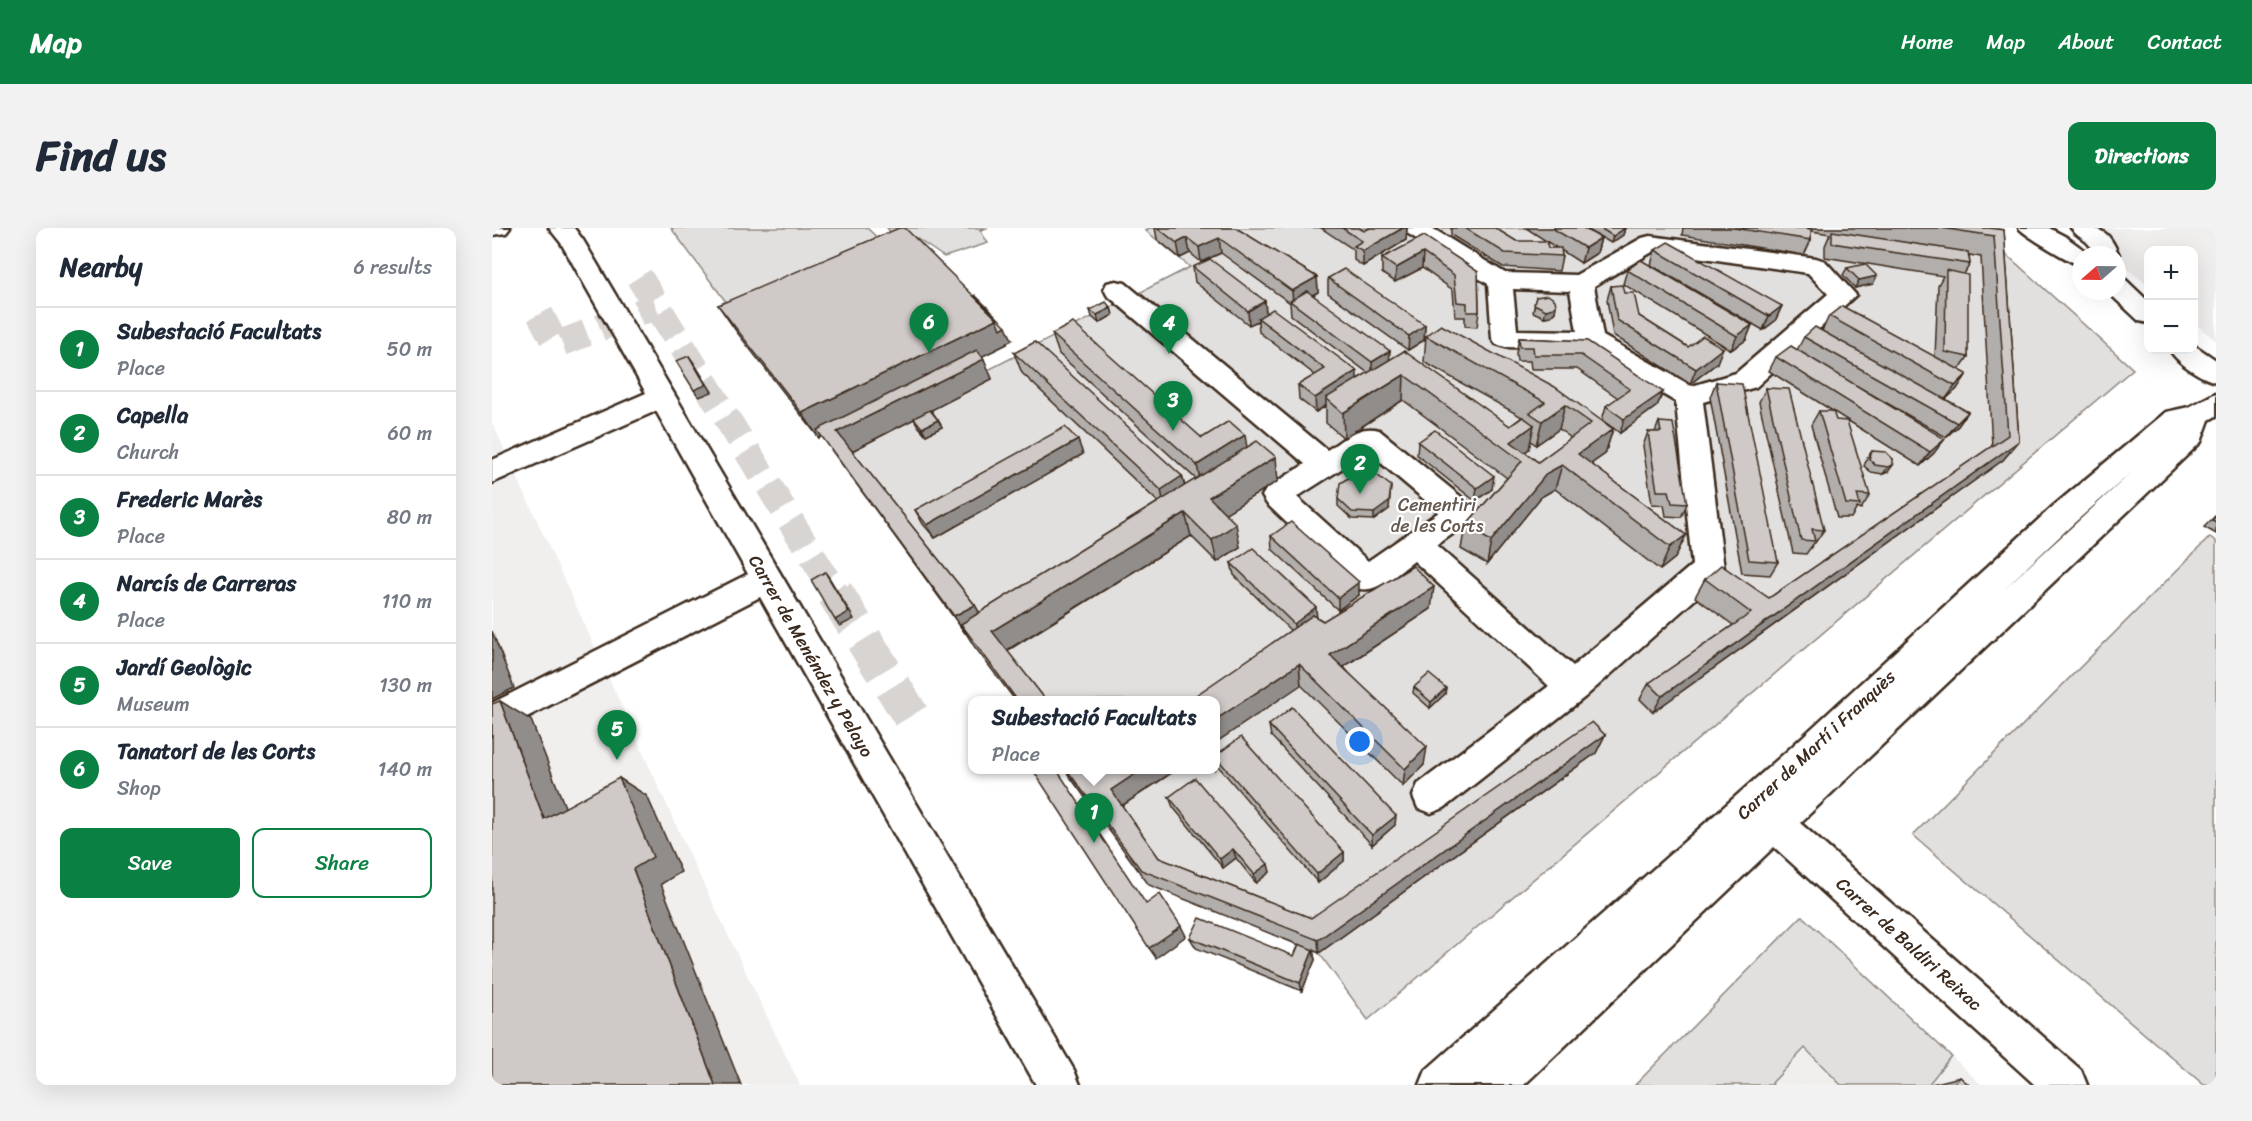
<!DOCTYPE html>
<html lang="en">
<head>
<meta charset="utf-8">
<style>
  :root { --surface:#fff; --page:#f2f2f3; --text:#1f2937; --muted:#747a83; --line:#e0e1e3; --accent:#0b8043 }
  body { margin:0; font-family:Sriracha,sans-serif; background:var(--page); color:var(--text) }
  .controls { position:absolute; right:18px; top:18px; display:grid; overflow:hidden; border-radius:12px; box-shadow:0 6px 24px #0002 }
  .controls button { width:54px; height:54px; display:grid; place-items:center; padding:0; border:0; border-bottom:2px solid var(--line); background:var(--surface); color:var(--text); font:30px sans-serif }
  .compass { position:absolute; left:1580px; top:18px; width:54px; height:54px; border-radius:50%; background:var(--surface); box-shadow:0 6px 24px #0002; rotate:250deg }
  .you { position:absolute; left:868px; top:514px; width:21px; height:21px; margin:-15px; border:4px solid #fff; border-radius:50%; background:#1a73e8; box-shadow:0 0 0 9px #1a73e833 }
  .badge { display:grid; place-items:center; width:39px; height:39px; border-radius:50%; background:var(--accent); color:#fff; font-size:20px; font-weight:700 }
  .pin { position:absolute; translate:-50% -50px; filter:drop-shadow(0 2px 3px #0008) }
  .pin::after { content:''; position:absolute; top:32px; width:21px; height:18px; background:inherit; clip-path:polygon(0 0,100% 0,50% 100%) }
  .popup { position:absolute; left:476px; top:468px; width:252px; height:78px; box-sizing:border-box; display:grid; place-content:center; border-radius:12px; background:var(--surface); filter:drop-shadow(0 2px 4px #0005); font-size:20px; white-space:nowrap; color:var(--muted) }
  .popup b { font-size:22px; color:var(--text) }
  .popup::after { content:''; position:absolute; left:50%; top:100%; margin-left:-12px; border:12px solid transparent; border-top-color:var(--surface) }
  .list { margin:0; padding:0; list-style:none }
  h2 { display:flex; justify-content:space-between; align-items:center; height:78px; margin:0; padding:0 24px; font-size:26px }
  h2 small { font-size:20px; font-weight:400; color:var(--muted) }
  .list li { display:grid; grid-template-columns:39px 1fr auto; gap:18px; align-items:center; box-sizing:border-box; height:84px; padding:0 24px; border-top:2px solid var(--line) }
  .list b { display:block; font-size:22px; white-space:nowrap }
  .list p { margin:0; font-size:20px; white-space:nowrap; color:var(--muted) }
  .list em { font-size:20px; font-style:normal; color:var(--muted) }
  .actions { display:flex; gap:12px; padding:18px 24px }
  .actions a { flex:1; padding:14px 0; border:2px solid var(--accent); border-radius:12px; text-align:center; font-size:21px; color:var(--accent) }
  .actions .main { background:var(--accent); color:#fff }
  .map { position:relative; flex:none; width:1724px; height:857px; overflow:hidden; border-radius:12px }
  header { display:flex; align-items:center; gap:36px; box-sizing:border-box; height:84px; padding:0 30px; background:var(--accent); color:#fff }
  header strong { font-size:28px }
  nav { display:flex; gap:33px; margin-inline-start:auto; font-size:21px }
  .intro { display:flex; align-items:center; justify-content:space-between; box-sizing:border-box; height:144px; padding:0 36px }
  h1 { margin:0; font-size:42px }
  .button { padding:15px 27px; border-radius:12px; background:var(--accent); color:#fff; font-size:21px; font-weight:700 }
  main { display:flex; gap:36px; padding:0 36px }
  aside { flex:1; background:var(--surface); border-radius:12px; box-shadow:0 6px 24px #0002 }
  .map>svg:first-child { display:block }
  .built { fill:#f1efee }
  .green { fill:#e2e0de; stroke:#8e857e; stroke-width:1.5 }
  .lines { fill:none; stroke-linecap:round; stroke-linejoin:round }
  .minor-tunnel-far1 { stroke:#d8d4d2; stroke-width:27; stroke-dasharray:27 14; stroke-linecap:butt }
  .minor-tunnel { stroke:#d8d4d2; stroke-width:37; stroke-dasharray:37 18; stroke-linecap:butt }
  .minor-casing { stroke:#3b2a1e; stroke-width:5 }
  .minor { fill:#fff; fill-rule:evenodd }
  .wall { fill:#b2aeab; stroke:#3b2a1e; stroke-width:1.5; fill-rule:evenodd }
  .shaded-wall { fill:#918d8b; stroke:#3b2a1e; stroke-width:1.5 }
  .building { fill:#cfcac7; stroke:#3b2a1e; stroke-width:1.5 }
  .labels { text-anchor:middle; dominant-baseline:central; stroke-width:4.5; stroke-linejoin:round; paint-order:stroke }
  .park-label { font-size:18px; fill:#65584e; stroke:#fff }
  .street-label { font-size:18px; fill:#3b2a1e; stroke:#fff }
</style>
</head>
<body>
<header>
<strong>Map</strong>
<nav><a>Home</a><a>Map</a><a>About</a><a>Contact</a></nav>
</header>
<div class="intro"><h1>Find us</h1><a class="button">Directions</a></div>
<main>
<aside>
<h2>Nearby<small>6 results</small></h2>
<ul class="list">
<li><span class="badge">1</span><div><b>Subestació Facultats</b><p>Place</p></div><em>50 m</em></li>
<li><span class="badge">2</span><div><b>Capella</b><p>Church</p></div><em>60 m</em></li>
<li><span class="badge">3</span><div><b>Frederic Marès</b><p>Place</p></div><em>80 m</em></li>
<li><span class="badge">4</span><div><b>Narcís de Carreras</b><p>Place</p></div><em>110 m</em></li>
<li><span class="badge">5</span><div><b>Jardí Geològic</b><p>Museum</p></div><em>130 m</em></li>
<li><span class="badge">6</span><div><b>Tanatori de les Corts</b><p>Shop</p></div><em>140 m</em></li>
</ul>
<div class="actions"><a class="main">Save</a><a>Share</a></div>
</aside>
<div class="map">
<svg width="1724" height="857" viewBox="0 0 1724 857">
  <rect width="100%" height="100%" fill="#fff"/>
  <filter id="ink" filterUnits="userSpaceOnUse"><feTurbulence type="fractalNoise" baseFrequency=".0167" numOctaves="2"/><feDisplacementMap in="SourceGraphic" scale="12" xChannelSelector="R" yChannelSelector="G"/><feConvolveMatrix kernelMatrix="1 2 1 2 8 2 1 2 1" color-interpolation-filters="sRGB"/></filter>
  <g filter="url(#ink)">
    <g class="built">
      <path d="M1578,0H1724V113L1702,95V22H1656V58L1625,32V27Z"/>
      <path d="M0,194L201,634L308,857H0Z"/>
      <path d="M1376,749L1490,857H1281L1280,855Z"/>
    </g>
    <g class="green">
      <path d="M179,0H375L393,17L240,82Z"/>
      <path d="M395,0H496L488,2L496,15L452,29L421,8L405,12Z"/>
      <path d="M658,0H1448L1504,17L1641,141L876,792L827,725L657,657L573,542H724V472H523L339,222L698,39L653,2Z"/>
      <path d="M1718,309L1724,313V857H1712L1421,607Z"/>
      <path d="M1310,688L1459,828L1436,857H1349L1313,820L1280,855L1281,857H1143Z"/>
    </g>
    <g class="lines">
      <g class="minor-tunnel-far1">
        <path d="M147,49L344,366"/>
        <path d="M48,86L64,117L164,78"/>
      </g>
      <path class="minor-tunnel" d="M343,365L419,488"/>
      <defs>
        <g id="minor">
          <path d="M0,0H18L14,5L0,7Z"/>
          <path d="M57,0H82L91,12L582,842L588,857H544L268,369L0,507V475L256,346L164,183L0,255V232L154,165L69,15Z"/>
          <path d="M911,0H940L1013,45L1084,47L1150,10L1158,8L1324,30L1333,33L1364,67L1264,159L1211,174L1232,341L1227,350L1093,469L952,580L939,585L926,580L921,568L926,556L1057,458L922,333C904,346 885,367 863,360L775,276L770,268L775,260L813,236L615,67L612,61L615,55L624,53L633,55L835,222C851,212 867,196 887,202L979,277L983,285L979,293L945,317L1081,438L1200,337L1184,174L1094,121L1013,119L1004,116L1000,110L996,56L915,5ZM1162,23L1316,45L1336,66L1244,145L1200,158L1111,108L1102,58ZM1021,61L1078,63L1085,103L1025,102ZM876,224L947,284L876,333L805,269Z"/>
          <path d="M1527,0H1557L1574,9L1599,27H1589V38C1580,35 1532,7 1527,0Z"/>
          <path d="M1579,0C1610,0 1615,0 1627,27L1625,30V27H1603C1596,9 1588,13 1579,0Z"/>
          <path d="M1625,50L1634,52L1656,73V95L1647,93L1616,64L1625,63Z"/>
          <path d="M1702,117L1724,132V154C1709,150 1686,136 1678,122H1702Z"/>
          <path d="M1724,165V188L1717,192L1709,214L1308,595L1589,842L1595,857H1543L1282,619L1032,857H928L934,842L1294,524L1559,280L1674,184L1697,179ZM1640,244L1513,360L1581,296Z"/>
        </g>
      </defs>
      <use href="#minor" class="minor-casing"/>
      <use href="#minor" class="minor"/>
    </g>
    <g class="wall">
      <path d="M663,0H744L825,49L826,64L821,67L897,132L1018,198L1030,189L932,134L934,108L1121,201L1113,226L1099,236L1194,307L1183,330L1168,342L1063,261L1049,269L995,336L969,321L973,298L1015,250L911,172L852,210L834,195V178L824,184L807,171L806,157L823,147L767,104L766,93L757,97L703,54L701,39L773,73L774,85L865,151L876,145L799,87L798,75L729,25L709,34L698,25L688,30L665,11ZM1067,201L1079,210L1046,234L1033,224L1037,221L1039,213L1044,217Z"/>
      <path d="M829,0H867L872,3L877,0H915L914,12L871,38L862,32V22Z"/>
      <path d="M959,0H1003L1024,13L1056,20H1065L1034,0H1091L1109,10L1105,25L1089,35L1069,22L1070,28L1067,43L1011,39L959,7Z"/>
      <path d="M1093,0H1133L1131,7L1119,15Z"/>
      <path d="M1191,0H1497L1512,2L1527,213L1511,232L1161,484L1148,471L1157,455L1241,397L1203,369L1213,351L1277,370L1500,218L1489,29L1477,27L1478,36L1472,46L1476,129L1467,142L1465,161L1453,171L1476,184L1466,198L1454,209L1365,158L1442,225L1428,238L1277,143L1284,129L1305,122L1312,109L1330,103L1337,88L1443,129L1446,57L1451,48L1333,29V18L1338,6L1319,3V12L1312,27L1190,7Z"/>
      <path d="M932,8L986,44L987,84L985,99L973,98V89H963L961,62L930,40L903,54L890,45V30Z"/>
      <path d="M1163,22L1290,78L1283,93L1271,102L1159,37Z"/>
      <path d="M1355,40L1381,56L1363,60L1351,47Z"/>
      <path d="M1135,42L1260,97L1254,112L1239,122L1131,56Z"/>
      <path d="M836,50L933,97L932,112L916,122L836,65Z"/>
      <path d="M1119,58L1132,65L1147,88L1196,119L1225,135L1198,156L1121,107L1115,72Z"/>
      <path d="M1044,69L1064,77L1063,84L1059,88L1052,89L1041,84Z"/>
      <path d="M226,77L520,112L514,115L515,116L490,128L500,151L439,182L446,192L450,199L434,207L426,198L422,191L360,223L483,377L487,385L666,274L530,145L522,125L690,248L693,258L704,251L567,126L560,106L710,210L755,219L786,253L733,285L748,319L725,334L699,308L515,423L554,472H523L482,418L474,405H473L330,208L327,210L244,103Z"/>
      <path d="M619,80L621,87L607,95L600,89L598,82Z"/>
      <path d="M1027,110L1095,113L1171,164L1165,178L1128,205L1110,192L1114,178L1126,170L1085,141H1039L1038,133H1025L1024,125Z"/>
      <path d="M1224,154L1286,334L1278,347L1250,345L1218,169Z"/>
      <path d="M1274,160L1332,302L1323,315H1322L1314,326L1301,325L1267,174Z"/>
      <path d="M1327,183L1344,192L1378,267L1369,281L1365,280L1359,290H1345L1319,197Z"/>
      <path d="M1167,194L1195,276L1189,289L1174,288L1172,277L1160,276L1151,218L1156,204H1163Z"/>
      <path d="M926,214L1000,261L983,273L925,227Z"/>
      <path d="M1380,223L1401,231L1396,244L1391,246L1379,244L1372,238L1375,230Z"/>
      <path d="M591,226L443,310L431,296L423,282Z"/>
      <path d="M846,271L897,281L882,292L860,291L846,278Z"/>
      <path d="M1724,287V306L1712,299Z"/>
      <path d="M779,308L867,367L846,382L780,321Z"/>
      <path d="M739,335L831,393L939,381L852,439L932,537L911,558L809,457L798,402L742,347Z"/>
      <path d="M922,459L953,466L938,480L921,465Z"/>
      <path d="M777,497L903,597L880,617L779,508Z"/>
      <path d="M1113,507L1104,525L827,725L821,722L823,732L810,763L704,720L698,710L802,728L807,717L657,657L573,542H684L630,578L667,630L819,690Z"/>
      <path d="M723,528L852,624V633L826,655L726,538Z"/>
      <path d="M677,569L778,644L764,655L744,630L731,640L681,579Z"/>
      <path d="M1468,849L1477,857H1439L1440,856Z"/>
    </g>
    <g class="shaded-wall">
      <path d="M911,0H915L914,12L871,38V23Z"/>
      <path d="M1133,0L1131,7L1119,15L1121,8Z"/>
      <path d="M695,10L698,25L688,30L685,15Z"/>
      <path d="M727,10L729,25L709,34L707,19Z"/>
      <path d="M1109,10L1105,25L1089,35L1093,20Z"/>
      <path d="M931,25L930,40L903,54L904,40Z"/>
      <path d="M1385,48L1381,56L1363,60L1367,52Z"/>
      <path d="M825,49L826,64L803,76L801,75L800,63Z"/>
      <path d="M773,73L774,88L766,90V93L757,97L756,83Z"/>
      <path d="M1064,77L1063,84L1059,88L1052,89L1054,82Z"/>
      <path d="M1290,78L1283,93L1271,102L1277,88Z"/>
      <path d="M619,80L621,87L607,95L605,87Z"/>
      <path d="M505,91L514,98L520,112L514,115L515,116L327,210L310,185Z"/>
      <path d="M933,97L932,112L916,122L917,108Z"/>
      <path d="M1260,97L1254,112L1239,122L1245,108Z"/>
      <path d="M1231,120L1225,135L1198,156L1204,141Z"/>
      <path d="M898,123L897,137L880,148V134Z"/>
      <path d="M197,128L202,135L220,164L207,169L202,162Z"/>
      <path d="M492,131L500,151L358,224L345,204Z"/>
      <path d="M865,143V158L834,170V177L824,184L823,170Z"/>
      <path d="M1475,146L1465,161L1453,172L1463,158Z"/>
      <path d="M912,147L911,172L852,210L851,185Z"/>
      <path d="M1171,164L1165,178L1128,205L1132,191Z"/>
      <path d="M1073,177L1067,201L1044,217L1050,193Z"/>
      <path d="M1476,184L1466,198L1454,209L1465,195Z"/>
      <path d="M446,192L450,199L434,207L430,200Z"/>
      <path d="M1042,197L1037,221L1025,230L1019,214Z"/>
      <path d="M1121,201L1113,226L1083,247L1086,226Z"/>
      <path d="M753,207L756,226L709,256L705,237Z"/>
      <path d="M1453,211L1442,225L1428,238L1438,224Z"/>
      <path d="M586,212L591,226L443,310L435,297Z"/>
      <path d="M1527,213L1511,232L1161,484L1170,468Z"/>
      <path d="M784,229L786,253L721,293L717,269Z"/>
      <path d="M1070,237L1063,261L1049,269L995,336L999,313L1055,245Z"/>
      <path d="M1401,237L1396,244L1391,246L1396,239Z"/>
      <path d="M690,248L695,268L673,281L669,262Z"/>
      <path d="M1002,248L1000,261L983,273L985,260Z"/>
      <path d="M899,258L897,281L882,292V285Z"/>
      <path d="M693,285L699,308L512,424L500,403Z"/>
      <path d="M744,296L748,319L725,334L720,312Z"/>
      <path d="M1194,307L1183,330L1168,342L1178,319Z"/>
      <path d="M333,344L338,351L362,391L348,398L343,392Z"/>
      <path d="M867,354V367L846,382V370Z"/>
      <path d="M942,359L939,381L839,447L838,427Z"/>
      <path d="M483,377L493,394L469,396L474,405H473L462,388Z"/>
      <path d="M824,379L825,392L803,408L802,396Z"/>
      <path d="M0,403L22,460L0,471Z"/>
      <path d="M807,436L809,457L723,515V492Z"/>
      <path d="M954,460L953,466L938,480L939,474Z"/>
      <path d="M8,473L39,492L84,607L52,591Z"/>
      <path d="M1113,507L1104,525L827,725L826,712Z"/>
      <path d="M935,519L932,537L911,558L913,541Z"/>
      <path d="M649,542H684L628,579L619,562Z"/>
      <path d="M127,550L155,568L189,644L169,656L249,857H223L141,641Z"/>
      <path d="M904,588L903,597L880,617V607Z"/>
      <path d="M741,621L744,630L731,640L728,631Z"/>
      <path d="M852,624V633L826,655L825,646Z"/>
      <path d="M776,636L778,644L764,655L762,646Z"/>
      <path d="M689,698L694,708L664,730L657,720Z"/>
      <path d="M821,722L823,732L810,763L808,755Z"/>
    </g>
    <g class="building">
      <path d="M407,0H413L505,91L310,185L226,77Z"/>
      <path d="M666,0H744L825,49L800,63L727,10L707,19L695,10L685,15Z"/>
      <path d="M850,0H867L872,3L878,0H911L871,23L862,18L870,13Z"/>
      <path d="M973,0H1003L1024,13H1055L1056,20H1069L1070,28L1013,25Z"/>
      <path d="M1060,0H1091L1109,10L1093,20Z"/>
      <path d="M1108,0H1133L1121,8Z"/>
      <path d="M1242,0H1312L1319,1V12Z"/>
      <path d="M1449,0H1497L1512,2L1527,213L1170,468L1157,455L1259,385L1213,351L1229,337L1277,370L1516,207L1502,8Z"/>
      <path d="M1340,3L1476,24L1478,36L1340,15Z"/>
      <path d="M932,8L986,44L987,84H975V75L965,74L962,47L931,25L904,40L890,30Z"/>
      <path d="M1176,14L1290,78L1277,88L1163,22Z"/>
      <path d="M718,31L773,73L756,83L701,39Z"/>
      <path d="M1149,32L1260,97L1245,108L1135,42Z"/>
      <path d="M1373,36L1385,48L1367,52L1355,40Z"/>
      <path d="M852,41L933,97L917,108L836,50Z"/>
      <path d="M1454,42L1476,47V129L1453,124Z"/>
      <path d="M1130,57L1132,65H1142L1147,88L1196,119L1211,108L1231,120L1204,141L1125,92L1119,58Z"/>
      <path d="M815,63L898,123L880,134L798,73Z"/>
      <path d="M483,67L514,98L509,101L505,91L482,68Z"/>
      <path d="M1056,67L1063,72L1064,77L1061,80L1054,82L1042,76L1044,69Z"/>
      <path d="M614,74L619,80L605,87L598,82Z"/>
      <path d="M1350,78L1475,146L1463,158L1337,88Z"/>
      <path d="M781,81L865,143L823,170L806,157L833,141L766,90Z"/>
      <path d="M581,95L710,210L737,193L753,207L705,237L560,106Z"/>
      <path d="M949,97L1063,159L1121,201L1086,226L1194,307L1178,319L1070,237L1055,245L999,313L973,298L1030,233L912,147L851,185L834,170L912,123L1018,198L1031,189L1042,197L1019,214L1046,234L1099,195L1073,177L1050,193L1038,185L1053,174L934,108Z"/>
      <path d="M1323,99L1476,184L1465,195L1312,109Z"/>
      <path d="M1027,110L1095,113L1171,164L1132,191L1114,178L1138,161L1089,127H1042L1041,119H1028Z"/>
      <path d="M543,114L690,248L669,262L522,125Z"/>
      <path d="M1299,118L1453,211L1438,224L1284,129Z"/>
      <path d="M485,122L492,131L345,204L483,377L462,388L325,202Z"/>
      <path d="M197,128L214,157L202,162L184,133Z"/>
      <path d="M1224,154L1250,156L1286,334L1257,332Z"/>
      <path d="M1274,160L1297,161L1332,302L1320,301L1323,313L1309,312Z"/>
      <path d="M438,182L446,192L430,200L422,190Z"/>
      <path d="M1327,183H1341L1344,192L1355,193L1378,267L1365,266L1368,277L1354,276Z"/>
      <path d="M1167,194L1181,195L1195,276L1180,275L1177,263H1165L1156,204H1169Z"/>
      <path d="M573,199L586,212L435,297L423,282Z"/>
      <path d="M943,202L1002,248L985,260L926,214Z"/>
      <path d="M765,213L784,229L717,269L744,296L720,312L693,285L500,403L554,472H525L469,396Z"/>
      <path d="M1380,223L1394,224L1401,231V237L1396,239L1383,237L1377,231Z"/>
      <path d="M864,245L885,247L899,258L897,274L882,285L860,284L846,271L848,255Z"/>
      <path d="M1724,288V294L1720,292Z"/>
      <path d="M799,294L867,354L846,370L779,308Z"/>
      <path d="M761,320L824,379L802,396L739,335Z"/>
      <path d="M921,338L942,359L838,427L935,519L913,541L807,436L723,492V472H697L821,387L831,393Z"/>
      <path d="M333,344L357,384L343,392L319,352Z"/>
      <path d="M937,446L954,460L939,474L922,459Z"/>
      <path d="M8,473L52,591L127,550L161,629L141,641L223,857H0V476Z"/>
      <path d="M800,479L904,588L880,607L777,497Z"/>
      <path d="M1100,494L1113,507L826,712L649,642L575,542H649L619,562L667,630L819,690Z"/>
      <path d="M749,509L852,624L825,646L723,528Z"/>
      <path d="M541,542H565L654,676L668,666L689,698L657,720Z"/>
      <path d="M703,550L776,636L762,646L741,621L728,631L677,569Z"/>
      <path d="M708,690L802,728L807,716L821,722L808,755L698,710Z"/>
      <path d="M1468,849L1477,857H1461Z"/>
    </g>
  </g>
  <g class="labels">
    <g class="park-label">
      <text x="945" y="277">Cementiri<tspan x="945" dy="21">de les Corts</tspan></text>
    </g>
    <g class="street-label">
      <text transform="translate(319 428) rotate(60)">Carrer de Menéndez y Pelayo</text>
      <text transform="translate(1324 517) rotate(-43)">Carrer de Martí i Franquès</text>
      <text transform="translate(1417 716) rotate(42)">Carrer de Baldiri Reixac</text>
    </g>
  </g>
</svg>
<div class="controls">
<button>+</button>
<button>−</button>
</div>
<svg class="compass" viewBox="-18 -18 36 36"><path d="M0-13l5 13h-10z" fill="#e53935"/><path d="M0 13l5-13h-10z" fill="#747a83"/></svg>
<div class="you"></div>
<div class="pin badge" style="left:602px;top:615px">1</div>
<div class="popup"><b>Subestació Facultats</b>Place</div>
<div class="pin badge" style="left:868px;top:266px">2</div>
<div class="pin badge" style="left:681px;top:203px">3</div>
<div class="pin badge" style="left:677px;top:126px">4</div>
<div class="pin badge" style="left:125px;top:532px">5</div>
<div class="pin badge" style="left:437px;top:125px">6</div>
</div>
</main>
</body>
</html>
